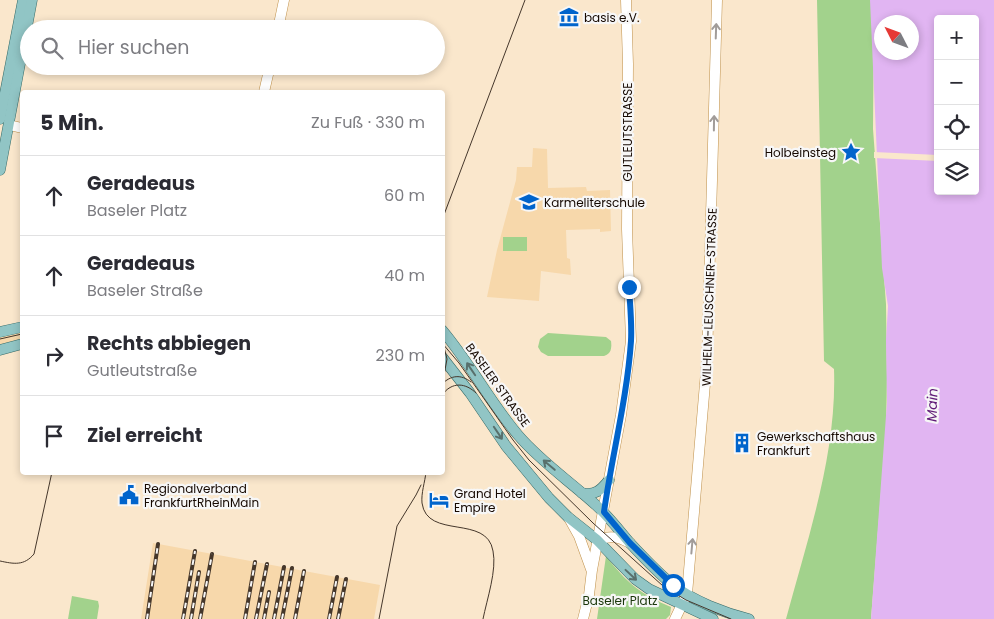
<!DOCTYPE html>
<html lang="de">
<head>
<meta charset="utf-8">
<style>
  :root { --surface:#fff; --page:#f2f2f3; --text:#2b2b33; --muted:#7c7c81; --line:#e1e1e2 }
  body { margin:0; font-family:Poppins,sans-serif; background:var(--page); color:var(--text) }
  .controls { position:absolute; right:15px; top:15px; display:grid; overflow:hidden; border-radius:5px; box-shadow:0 2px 8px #0003 }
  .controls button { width:45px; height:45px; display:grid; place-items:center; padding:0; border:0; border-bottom:1px solid var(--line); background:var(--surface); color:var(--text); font:25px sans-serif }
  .compass { position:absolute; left:874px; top:15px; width:45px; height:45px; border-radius:50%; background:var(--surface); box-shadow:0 2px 8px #0003; rotate:312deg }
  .stop { position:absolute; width:15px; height:15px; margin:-11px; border:4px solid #0064cc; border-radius:50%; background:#fff }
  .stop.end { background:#0064cc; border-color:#fff; box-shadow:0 1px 5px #0008 }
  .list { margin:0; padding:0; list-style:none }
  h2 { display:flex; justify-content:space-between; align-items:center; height:65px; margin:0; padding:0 20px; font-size:21px }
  h2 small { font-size:16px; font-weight:400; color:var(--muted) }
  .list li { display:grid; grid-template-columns:32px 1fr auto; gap:15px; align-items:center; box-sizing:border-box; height:80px; padding:0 20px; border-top:1px solid var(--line) }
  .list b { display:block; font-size:19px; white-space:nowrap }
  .list p { margin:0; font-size:16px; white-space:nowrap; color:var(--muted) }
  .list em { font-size:16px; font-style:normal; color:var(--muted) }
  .icon { flex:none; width:28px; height:28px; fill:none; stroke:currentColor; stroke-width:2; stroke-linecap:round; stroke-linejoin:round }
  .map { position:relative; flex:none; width:994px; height:619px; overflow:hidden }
  .search { position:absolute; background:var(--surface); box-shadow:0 2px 8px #0003; left:20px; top:20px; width:425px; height:55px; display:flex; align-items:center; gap:12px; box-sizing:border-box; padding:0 18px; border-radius:28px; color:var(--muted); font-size:19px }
  .panel { position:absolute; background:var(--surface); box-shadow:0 2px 8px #0003; left:20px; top:90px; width:425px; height:385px; border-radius:5px }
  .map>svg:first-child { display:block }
  .built { fill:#f7d8ab }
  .green { fill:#a2d28c }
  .water { fill:#e1b5f2; fill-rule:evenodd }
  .pier { fill:#fae7cc }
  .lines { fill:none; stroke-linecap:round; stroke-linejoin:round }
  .secondary-casing { stroke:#bf914b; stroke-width:11 }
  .primary-casing { stroke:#366a67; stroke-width:11 }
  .secondary { stroke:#fff; stroke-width:10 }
  .primary { stroke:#91c5c5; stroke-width:10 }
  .tram { stroke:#45372b; stroke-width:1 }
  .rail-casing { stroke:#45372b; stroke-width:4 }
  .rail { stroke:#f7f7f7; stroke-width:2; stroke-dasharray:5.5; stroke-linecap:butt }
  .oneway { stroke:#a19c99 }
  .oneway2 { stroke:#59706c }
  .route { stroke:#0064cc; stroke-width:6 }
  .labels { text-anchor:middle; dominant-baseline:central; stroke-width:4.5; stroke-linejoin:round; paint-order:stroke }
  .poi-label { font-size:12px; fill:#150800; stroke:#f7f7f7; text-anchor:start }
  .street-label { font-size:12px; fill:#150800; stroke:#f7f7f7 }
  .park-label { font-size:12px; fill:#1a360a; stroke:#f7f7f7 }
  .water-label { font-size:14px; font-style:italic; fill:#611d78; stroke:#f7f7f7 }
</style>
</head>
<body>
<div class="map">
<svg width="994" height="619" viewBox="0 0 994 619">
  <rect width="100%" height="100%" fill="#fae7cc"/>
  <g class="built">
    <path d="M533,148L547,149L548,188L586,187L587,191L610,190L611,231L600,232V229L566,230L567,258L570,259L571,275L541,271L539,301L487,297L497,250L516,180L517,167H532Z"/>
    <path d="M22,330V342L0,347V335Z"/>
    <path d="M153,543L380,585L374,619H141Z"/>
  </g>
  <g class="green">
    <path d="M817,0H874L873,129L886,304L887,378L886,429L871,619H786C808,537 837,454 834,369L824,361Z"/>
    <rect x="503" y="237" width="24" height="14"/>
    <path d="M548,333L606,337L611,341C612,348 611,354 604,356H548L541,352L538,347L540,339Z"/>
    <path d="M606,556C627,583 640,594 671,607L670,615L666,619H597Z"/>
    <path d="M72,596L98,601L99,606L97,619H68Z"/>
  </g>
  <path class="water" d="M870,0H994V619H871L887,402L886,340L888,306L882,268ZM938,19H975V191H938ZM882,22H912V52H882Z"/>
  <path class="pier" d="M874,152L938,155V161L874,158Z"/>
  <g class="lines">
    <defs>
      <g id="secondary">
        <path d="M278,29L284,0"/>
        <path d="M264,92L270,66"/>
        <path d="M9,125L22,128"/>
        <path d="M569,518L579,536L591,569"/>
        <path d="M597,540C611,535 618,537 630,543"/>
        <path d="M583,619L589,595L592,570L621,415L631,341L627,229L628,64L626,0"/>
        <path d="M675,619L687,594L707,360L717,0"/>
      </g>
      <g id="primary">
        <path d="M0,119L23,0"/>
        <path d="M0,170L32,0"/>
        <path d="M442,330C470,363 490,402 518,435C541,462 571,482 597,506C609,517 619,530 630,543C643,557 658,573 673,585C693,601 725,613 749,619"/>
        <path d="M0,332L22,327"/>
        <path d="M0,350L22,344"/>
        <path d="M442,357L470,393L506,446L549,498L568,517L597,540L635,579L649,589L713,619"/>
        <path d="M582,493C595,496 601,490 609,480"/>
      </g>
    </defs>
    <use href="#secondary" class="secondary-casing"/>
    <use href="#primary" class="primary-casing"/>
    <use href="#secondary" class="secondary"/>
    <use href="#primary" class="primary"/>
    <g class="tram">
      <path d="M442,220L525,0"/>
      <path d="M0,339L22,334"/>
      <path d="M442,343L459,363L513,440L529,460L593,523L663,586L686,600L731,619"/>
      <path d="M442,384C451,375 461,374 471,382"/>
      <path d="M442,386L447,359L444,347"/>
      <path d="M442,395C452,381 466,383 476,393"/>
      <path d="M426,472C425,482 421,493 422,503C427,540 487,514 493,551C497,570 487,599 483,619"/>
      <path d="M0,561C14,564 24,566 34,554L52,472"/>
      <path d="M379,619L397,526L416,495L421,485"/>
    </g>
    <defs>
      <g id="rail">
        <path d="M147,619L158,544"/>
        <path d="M183,619L195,551"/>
        <path d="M191,619L199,572"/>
        <path d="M200,619L212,554"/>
        <path d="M245,619L255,562"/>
        <path d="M256,619L267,564"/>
        <path d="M264,619L269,592"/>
        <path d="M274,619L284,567"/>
        <path d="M282,619L292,568"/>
        <path d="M295,619L304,571"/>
        <path d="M329,619L337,577"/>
        <path d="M338,619L346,579"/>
      </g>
    </defs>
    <use href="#rail" class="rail-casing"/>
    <use href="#rail" class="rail"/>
  </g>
  <defs><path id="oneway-shaft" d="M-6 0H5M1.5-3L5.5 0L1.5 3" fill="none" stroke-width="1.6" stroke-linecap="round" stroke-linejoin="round" transform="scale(1.25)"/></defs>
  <g class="oneway">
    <use href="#oneway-shaft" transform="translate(716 31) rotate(-88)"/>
    <use href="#oneway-shaft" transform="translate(714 123) rotate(-89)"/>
    <use href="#oneway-shaft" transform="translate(692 546) rotate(-85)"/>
  </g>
  <g class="oneway2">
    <use href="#oneway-shaft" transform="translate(471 369) rotate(-124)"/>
    <use href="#oneway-shaft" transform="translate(498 433) rotate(56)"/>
    <use href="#oneway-shaft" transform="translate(549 465) rotate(-140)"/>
    <use href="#oneway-shaft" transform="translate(631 575) rotate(43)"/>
  </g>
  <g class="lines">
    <path class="route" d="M629,287C630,305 632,323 631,341C627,399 612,455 604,512L630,543L673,585"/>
  </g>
  <defs>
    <symbol id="museum-bare" viewBox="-9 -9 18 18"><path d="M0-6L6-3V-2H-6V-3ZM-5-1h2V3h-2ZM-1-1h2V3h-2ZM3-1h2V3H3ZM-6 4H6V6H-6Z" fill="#0064cc" stroke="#f7f7f7" stroke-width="2.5" paint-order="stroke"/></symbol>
    <symbol id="sight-bare" viewBox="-9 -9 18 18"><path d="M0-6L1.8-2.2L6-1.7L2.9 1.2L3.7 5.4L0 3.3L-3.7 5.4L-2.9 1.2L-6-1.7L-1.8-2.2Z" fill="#0064cc" stroke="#f7f7f7" stroke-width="2.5" paint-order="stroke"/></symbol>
    <symbol id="school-bare" viewBox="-9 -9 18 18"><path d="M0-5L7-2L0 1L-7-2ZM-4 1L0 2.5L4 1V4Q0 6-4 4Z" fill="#0064cc" stroke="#f7f7f7" stroke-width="2.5" paint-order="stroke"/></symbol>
    <symbol id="building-bare" viewBox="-9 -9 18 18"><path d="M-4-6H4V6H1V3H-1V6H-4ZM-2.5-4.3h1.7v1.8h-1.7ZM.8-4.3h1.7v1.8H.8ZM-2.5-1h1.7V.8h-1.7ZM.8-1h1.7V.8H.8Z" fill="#0064cc" stroke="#f7f7f7" stroke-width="2.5" paint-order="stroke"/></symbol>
    <symbol id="civic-bare" viewBox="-9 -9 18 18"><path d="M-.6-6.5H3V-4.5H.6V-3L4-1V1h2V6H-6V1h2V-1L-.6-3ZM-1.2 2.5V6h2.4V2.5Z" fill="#0064cc" stroke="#f7f7f7" stroke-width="2.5" paint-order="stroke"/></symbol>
    <symbol id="hotel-bare" viewBox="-9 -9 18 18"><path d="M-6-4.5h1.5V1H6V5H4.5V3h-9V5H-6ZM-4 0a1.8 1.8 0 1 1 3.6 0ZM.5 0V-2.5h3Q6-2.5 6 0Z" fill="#0064cc" stroke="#f7f7f7" stroke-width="2.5" paint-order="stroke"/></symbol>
  </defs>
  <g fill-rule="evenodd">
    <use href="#museum-bare" x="555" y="3" width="28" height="28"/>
    <use href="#sight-bare" x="837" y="138" width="28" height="28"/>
    <use href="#school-bare" x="515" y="188" width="28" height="28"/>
    <use href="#building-bare" x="728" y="429" width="28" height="28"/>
    <use href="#civic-bare" x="115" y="481" width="28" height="28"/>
    <use href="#hotel-bare" x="425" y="486" width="28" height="28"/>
  </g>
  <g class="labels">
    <g class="poi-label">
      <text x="584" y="17">basis e.V.</text>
      <text x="836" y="152" text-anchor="end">Holbeinsteg</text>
      <text x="544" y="202">Karmeliterschule</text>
      <text x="757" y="436">Gewerkschaftshaus<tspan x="757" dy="14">Frankfurt</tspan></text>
      <text x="144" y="488">Regionalverband<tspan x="144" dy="14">FrankfurtRheinMain</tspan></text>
      <text x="454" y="493">Grand Hotel<tspan x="454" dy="14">Empire</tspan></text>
    </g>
    <g class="street-label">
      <text transform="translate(627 132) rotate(-90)">GUTLEUTSTRASSE</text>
      <text transform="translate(709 297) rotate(-88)">WILHELM-LEUSCHNER-STRASSE</text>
      <text transform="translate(498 385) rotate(54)">BASELER STRASSE</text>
    </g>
    <g class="park-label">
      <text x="620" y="600">Baseler Platz</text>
    </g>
    <g class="water-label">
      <text transform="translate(932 405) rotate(-88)">Main</text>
    </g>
  </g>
</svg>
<div class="controls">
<button>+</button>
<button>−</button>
<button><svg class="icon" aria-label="locate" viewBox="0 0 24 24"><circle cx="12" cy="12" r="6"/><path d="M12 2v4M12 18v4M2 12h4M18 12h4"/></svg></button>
<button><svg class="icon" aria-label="layers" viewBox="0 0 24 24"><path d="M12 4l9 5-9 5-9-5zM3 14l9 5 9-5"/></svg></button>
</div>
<svg class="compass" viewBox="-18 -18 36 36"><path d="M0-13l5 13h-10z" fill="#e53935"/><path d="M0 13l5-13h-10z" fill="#7c7c81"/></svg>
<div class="stop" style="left:673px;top:585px"></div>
<div class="stop end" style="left:629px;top:287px"></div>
<div class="search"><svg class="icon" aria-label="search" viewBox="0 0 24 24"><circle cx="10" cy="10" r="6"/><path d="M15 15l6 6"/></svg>Hier suchen</div>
<section class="panel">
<h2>5 Min.<small>Zu Fuß · 330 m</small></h2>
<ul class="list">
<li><svg class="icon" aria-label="ahead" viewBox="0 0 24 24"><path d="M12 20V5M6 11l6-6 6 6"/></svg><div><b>Geradeaus</b><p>Baseler Platz</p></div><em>60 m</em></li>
<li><svg class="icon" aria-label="ahead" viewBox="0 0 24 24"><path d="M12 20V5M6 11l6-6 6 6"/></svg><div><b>Geradeaus</b><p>Baseler Straße</p></div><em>40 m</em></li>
<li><svg class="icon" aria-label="right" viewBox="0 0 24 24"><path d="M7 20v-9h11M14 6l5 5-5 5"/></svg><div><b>Rechts abbiegen</b><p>Gutleutstraße</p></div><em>230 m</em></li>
<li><svg class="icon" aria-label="arrive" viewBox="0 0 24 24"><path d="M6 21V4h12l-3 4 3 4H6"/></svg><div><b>Ziel erreicht</b></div></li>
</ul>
</section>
</div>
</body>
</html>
